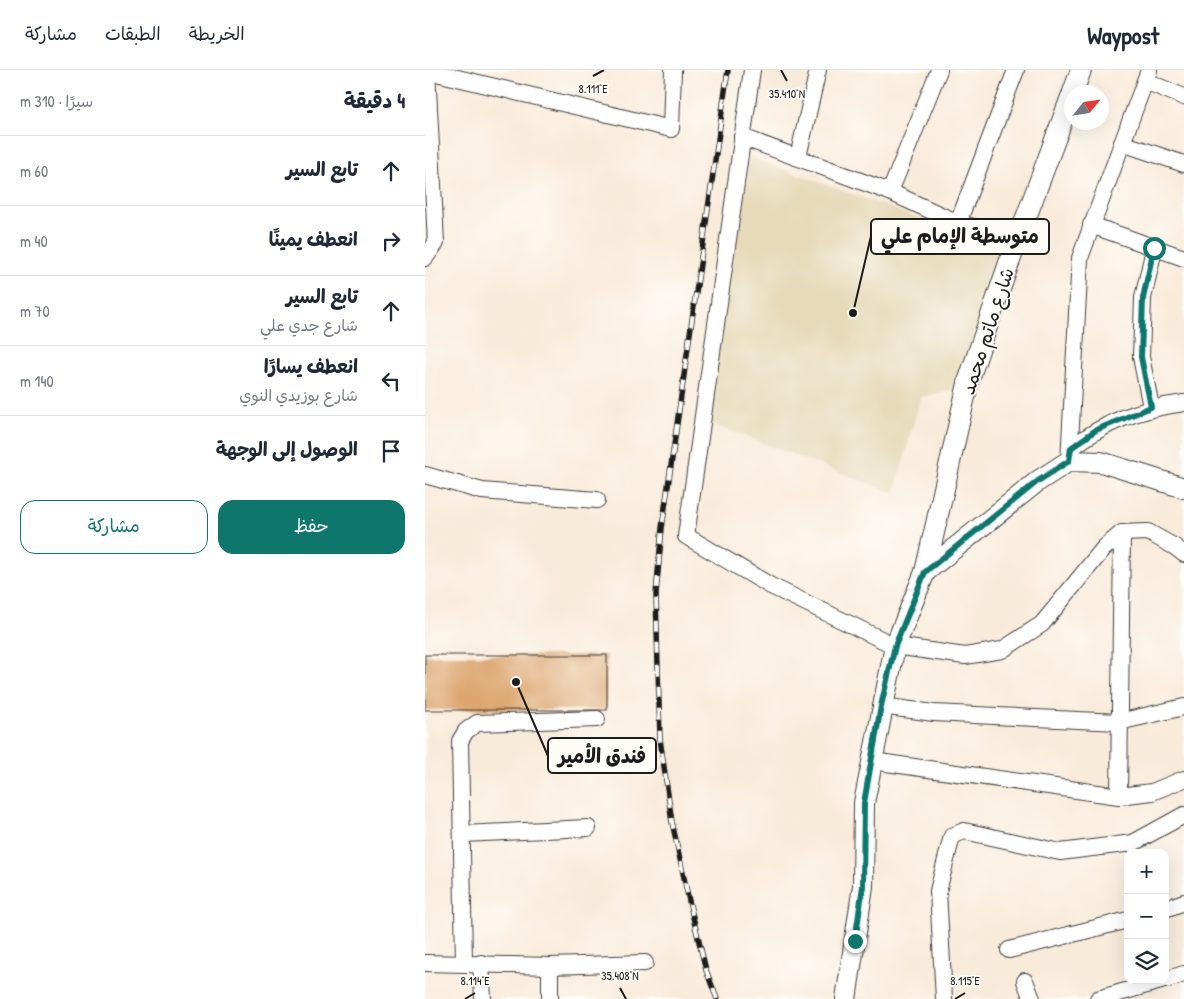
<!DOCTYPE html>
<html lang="ar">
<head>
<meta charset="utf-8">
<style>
  :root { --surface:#fff; --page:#f6f6f7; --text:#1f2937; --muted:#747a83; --line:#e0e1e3; --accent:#0f766e }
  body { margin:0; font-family:"Patrick Hand","Playpen Sans Arabic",sans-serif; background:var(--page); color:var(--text); direction:rtl }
  .controls { position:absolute; right:15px; bottom:15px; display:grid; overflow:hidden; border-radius:10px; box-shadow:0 5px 20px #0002 }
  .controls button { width:45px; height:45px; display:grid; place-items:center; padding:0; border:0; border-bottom:1px solid var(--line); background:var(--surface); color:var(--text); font:25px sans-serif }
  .compass { position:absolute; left:639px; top:15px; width:45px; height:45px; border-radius:50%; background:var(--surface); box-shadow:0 5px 20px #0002; rotate:60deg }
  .stop { position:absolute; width:15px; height:15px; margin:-11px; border:4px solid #0f766e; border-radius:50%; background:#fff }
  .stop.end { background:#0f766e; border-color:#fff; box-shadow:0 1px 5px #0008 }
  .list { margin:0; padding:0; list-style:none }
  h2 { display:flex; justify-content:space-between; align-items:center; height:65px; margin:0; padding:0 20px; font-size:21px }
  h2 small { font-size:16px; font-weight:400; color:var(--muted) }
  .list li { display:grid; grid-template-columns:32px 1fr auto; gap:15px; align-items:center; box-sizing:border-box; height:70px; padding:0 20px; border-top:1px solid var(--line) }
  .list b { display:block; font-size:19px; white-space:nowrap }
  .list p { margin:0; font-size:16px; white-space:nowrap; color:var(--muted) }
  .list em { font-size:16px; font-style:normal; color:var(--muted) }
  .actions { display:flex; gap:10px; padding:15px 20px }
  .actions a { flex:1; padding:11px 0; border:1px solid var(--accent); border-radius:15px; text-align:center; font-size:18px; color:var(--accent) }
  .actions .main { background:var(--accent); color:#fff }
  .icon { flex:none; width:28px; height:28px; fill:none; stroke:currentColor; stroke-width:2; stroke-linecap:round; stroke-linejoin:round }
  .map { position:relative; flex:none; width:759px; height:929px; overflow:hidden; direction:ltr }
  header { display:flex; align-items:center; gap:30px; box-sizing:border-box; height:70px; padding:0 25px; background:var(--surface); border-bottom:1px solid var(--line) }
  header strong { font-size:24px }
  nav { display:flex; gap:28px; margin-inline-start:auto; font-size:18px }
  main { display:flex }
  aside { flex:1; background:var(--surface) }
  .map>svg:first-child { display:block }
  .built { fill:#e6daba }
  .building { fill:#dda66f }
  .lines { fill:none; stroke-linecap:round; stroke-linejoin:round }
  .minor-casing { stroke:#3d3b38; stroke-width:18 }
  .tertiary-casing { stroke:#3d3b38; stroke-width:22 }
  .minor { stroke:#fff; stroke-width:16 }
  .tertiary { stroke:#fff; stroke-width:20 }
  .rail-casing { stroke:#1c1c1c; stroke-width:5.5 }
  .rail { stroke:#fdfcf7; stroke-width:4; stroke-dasharray:11; stroke-linecap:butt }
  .route { stroke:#0f766e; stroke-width:6 }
  .ticks { fill:none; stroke:#1c1c1c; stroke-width:2 }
  .labels { text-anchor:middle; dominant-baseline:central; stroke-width:4; stroke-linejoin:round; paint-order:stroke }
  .street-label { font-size:19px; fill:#1c1c1c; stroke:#fdfcf7 }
  .ticks-label { font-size:12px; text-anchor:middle; fill:#1c1c1c; stroke:#fdfcf7; stroke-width:4; stroke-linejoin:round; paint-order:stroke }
  .leader { fill:none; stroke:#1c1c1c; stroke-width:2 }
  .callout-dot { fill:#1c1c1c; stroke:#fdfcf7; stroke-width:2 }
  .callout { fill:#fdfcf7; stroke:#1c1c1c; stroke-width:2 }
  .callout-label { font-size:20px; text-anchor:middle; font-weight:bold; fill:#1c1c1c }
</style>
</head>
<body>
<header>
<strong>Waypost</strong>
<nav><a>الخريطة</a><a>الطبقات</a><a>مشاركة</a></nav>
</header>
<main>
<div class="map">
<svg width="759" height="929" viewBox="0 0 759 929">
  <rect width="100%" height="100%" fill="#fdfcf7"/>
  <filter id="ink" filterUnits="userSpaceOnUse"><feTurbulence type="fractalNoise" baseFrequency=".02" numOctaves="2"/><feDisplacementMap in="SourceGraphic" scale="10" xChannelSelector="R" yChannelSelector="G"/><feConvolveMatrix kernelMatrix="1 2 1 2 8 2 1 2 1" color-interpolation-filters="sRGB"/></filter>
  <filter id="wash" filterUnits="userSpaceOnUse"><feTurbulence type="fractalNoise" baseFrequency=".0096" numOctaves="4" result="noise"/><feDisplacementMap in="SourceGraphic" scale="20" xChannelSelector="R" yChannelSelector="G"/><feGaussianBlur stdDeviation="1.12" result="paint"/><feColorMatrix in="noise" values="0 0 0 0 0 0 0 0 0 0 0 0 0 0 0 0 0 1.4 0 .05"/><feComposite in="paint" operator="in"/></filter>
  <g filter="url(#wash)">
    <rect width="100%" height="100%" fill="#f9ebda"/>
    <path class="built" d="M325,87L576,178L537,308L527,321L496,327L469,423L280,351Z"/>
    <g id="blocks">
      <rect class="building" x="0" y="585" width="182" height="55"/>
    </g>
  </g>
  <g filter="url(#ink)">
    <use href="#blocks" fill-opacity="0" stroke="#3d3b38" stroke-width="1"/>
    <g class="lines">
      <defs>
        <g id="minor">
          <path d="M327,0L261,466L346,516L470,576L540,586L577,580L617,554L679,478L697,463L723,462L750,477L759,484"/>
          <path d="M3,1L246,59L248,0"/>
          <path d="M720,11L759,27"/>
          <path d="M317,67L465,122L533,153L593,169"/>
          <path d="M697,73L759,94"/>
          <path d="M373,87L393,0"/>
          <path d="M465,122L514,0"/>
          <path d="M533,153L591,0"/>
          <path d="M666,155L759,188"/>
          <path d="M0,188L11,173L2,0"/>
          <path d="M726,337L716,287L718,228L729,179"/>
          <path d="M646,378C682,351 714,339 759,333"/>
          <path d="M644,391L655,188L724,0"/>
          <path d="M0,405L57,421L172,430"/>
          <path d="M697,463L694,726L727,722L759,709"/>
          <path d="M456,636L509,643L694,652L759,637"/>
          <path d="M447,691L694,726"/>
          <path d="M37,764L163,758"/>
          <path d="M740,839L759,832"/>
          <path d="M584,880L703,850"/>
          <path d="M39,892L35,671L41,661L52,653L172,649"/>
          <path d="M0,893L125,896L220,893"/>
          <path d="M56,893L58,929"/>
          <path d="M125,896V929"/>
          <path d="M740,910L759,904"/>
          <path d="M600,911L607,929"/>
          <path d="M519,929L513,821L527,766L539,761L635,782L708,773L759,745"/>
          <path d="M673,929L739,910"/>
        </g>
        <g id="tertiary">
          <path d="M648,22L656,0"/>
          <path d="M500,502L613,411L644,391L676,392L759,418"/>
          <path d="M421,929L438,816L439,733L470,576L500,502L544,309L584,193L646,27"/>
        </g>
      </defs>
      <use href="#minor" class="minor-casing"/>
      <use href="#tertiary" class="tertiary-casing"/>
      <use href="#minor" class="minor"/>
      <use href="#tertiary" class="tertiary"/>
      <defs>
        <path id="rail" d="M292,929L281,900L264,831L247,752L235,669L231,524L237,458L303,0"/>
      </defs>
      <use href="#rail" class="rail-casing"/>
      <use href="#rail" class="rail"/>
    </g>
  </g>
  <g class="lines" filter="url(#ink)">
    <path class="route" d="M430,871L438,816L439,733L456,636L470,576L500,502L613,411L644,391L646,378L671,360L726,337L716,287L718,228L729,178"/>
  </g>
  <path class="ticks" d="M356,0L362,11M168,6L179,0M195,918L201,929M40,929L50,923M530,929L540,923"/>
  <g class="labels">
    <g class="street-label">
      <text transform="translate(562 261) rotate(-72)">شارع ماتم محمد</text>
    </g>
  </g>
  <g class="ticks-label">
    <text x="168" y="23">8.111°E</text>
    <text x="362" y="28">35.410°N</text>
    <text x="195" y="910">35.408°N</text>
    <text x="50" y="915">8.114°E</text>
    <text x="540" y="915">8.115°E</text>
  </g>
  <path class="leader" d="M428 243L446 166M91 612L123 686"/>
  <g class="callout-dot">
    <circle cx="428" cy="243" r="5"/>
    <circle cx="91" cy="612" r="5"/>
  </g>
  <g class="callout">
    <rect x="446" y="149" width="178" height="35" rx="5"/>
    <rect x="123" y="668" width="108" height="35" rx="5"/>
  </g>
  <g class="callout-label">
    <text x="535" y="173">متوسطة الإمام علي</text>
    <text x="177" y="693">فندق الأمير</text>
  </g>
</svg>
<div class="controls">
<button>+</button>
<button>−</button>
<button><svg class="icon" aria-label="layers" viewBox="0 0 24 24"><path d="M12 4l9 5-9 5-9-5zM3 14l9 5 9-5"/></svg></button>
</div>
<svg class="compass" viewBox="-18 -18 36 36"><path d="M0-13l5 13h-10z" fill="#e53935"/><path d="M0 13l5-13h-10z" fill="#747a83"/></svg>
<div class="stop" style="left:729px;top:178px"></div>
<div class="stop end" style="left:430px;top:871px"></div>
</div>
<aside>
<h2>4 دقيقة<small>سيرًا · 310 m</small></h2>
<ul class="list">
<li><svg class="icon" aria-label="ahead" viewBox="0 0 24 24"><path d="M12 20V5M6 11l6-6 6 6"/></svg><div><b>تابع السير</b></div><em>60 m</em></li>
<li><svg class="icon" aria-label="right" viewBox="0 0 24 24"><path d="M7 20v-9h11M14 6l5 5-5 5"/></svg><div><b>انعطف يمينًا</b></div><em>40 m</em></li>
<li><svg class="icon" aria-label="ahead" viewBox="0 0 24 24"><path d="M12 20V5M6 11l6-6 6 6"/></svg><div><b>تابع السير</b><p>شارع جدي علي</p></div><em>70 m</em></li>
<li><svg class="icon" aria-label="left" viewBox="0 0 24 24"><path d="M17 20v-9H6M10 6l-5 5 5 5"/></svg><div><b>انعطف يسارًا</b><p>شارع بوزيدي النوي</p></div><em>140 m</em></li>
<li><svg class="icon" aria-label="arrive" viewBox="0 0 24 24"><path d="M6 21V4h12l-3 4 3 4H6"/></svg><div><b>الوصول إلى الوجهة</b></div></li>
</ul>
<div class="actions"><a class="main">حفظ</a><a>مشاركة</a></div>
</aside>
</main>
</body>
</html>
